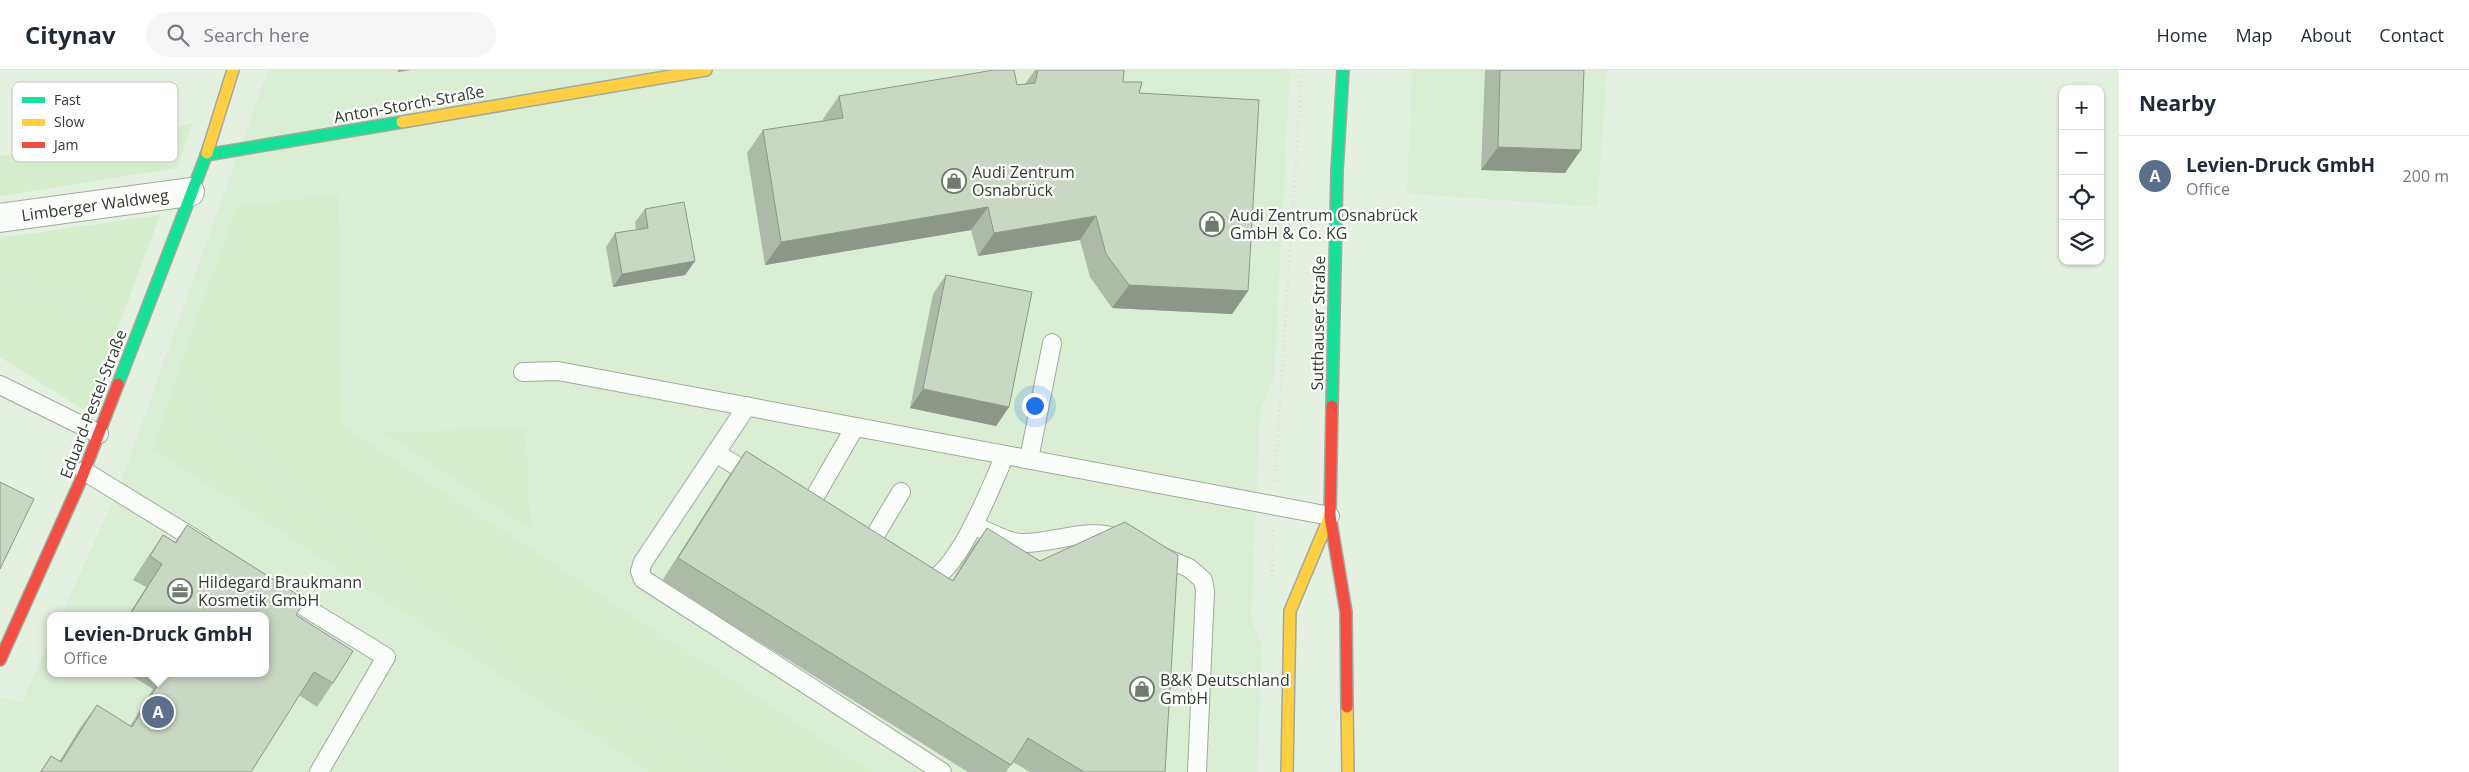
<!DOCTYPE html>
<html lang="en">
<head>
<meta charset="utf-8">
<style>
  :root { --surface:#fff; --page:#f6f6f7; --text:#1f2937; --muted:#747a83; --line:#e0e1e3; --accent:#111827 }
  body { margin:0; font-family:"Open Sans",sans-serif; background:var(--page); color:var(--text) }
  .controls { position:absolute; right:15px; top:15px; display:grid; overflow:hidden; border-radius:10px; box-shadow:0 1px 4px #0004 }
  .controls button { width:45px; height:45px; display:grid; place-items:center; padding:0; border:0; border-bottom:1px solid var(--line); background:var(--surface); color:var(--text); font:25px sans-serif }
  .you { position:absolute; left:1034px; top:335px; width:18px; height:18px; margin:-12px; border:4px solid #fff; border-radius:50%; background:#1a73e8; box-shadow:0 0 0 8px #1a73e833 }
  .badge { display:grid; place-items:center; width:32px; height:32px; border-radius:50%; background:var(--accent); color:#fff; font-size:16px; font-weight:700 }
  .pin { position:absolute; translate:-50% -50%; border:2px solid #fff; box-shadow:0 1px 5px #0006 }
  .popup { position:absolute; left:47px; top:542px; width:222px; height:65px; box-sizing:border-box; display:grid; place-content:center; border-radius:10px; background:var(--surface); filter:drop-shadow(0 1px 4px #0005); font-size:16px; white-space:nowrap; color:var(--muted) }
  .popup b { font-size:19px; color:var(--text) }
  .popup::after { content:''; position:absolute; left:50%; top:100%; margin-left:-10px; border:10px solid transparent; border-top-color:var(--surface) }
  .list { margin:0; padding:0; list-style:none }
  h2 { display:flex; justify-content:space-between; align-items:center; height:65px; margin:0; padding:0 20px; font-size:21px }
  h2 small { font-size:16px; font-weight:400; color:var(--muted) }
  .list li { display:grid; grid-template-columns:32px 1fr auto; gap:15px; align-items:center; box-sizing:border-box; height:80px; padding:0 20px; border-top:1px solid var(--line) }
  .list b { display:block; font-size:19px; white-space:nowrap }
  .list p { margin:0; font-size:16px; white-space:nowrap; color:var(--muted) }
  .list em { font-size:16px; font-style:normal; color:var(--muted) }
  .icon { flex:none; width:28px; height:28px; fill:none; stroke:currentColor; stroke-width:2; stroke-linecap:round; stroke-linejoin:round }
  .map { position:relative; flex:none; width:2119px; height:702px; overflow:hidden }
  header { display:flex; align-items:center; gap:30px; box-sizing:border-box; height:70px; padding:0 25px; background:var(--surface); border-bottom:1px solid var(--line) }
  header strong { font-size:24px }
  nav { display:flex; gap:28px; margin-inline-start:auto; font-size:18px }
  .search { width:350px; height:45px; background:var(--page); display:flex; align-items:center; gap:12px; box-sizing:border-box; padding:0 18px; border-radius:28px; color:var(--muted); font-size:19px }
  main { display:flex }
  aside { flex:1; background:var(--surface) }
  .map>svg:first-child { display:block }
  .built { fill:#daeed3 }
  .green { fill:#d4eecb }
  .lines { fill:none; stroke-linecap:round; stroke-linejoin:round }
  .lane-casing { stroke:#a0a99d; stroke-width:20 }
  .street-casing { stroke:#a0a99d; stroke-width:30 }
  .fast-casing { stroke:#a0a99d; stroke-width:14 }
  .slow-casing { stroke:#a0a99d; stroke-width:14 }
  .jam-casing { stroke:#a0a99d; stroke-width:14 }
  .path { stroke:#dce0db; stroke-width:3; stroke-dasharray:1 4; stroke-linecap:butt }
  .lane { stroke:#fbfdfa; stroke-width:18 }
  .street { stroke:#fbfdfa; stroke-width:28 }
  .fast { stroke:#16e098; stroke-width:11 }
  .slow { stroke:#ffcf43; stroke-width:11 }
  .jam { stroke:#f24e42; stroke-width:11 }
  .wall { fill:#acbaa7 }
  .shaded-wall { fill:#8c9788 }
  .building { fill:#c8d8c2; stroke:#8c9788 }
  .labels { text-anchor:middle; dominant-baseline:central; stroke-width:4.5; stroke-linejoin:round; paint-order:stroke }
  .street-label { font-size:16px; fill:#323a2f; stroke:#fff }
  .poi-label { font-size:16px; fill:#323a2f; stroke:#fff; text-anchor:start }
  .key { fill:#fff; stroke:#c2c4c1; stroke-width:1 }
  .key-label { font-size:14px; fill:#323a2f }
</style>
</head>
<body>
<header>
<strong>Citynav</strong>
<div class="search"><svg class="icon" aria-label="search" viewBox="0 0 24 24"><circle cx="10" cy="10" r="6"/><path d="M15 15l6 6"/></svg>Search here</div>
<nav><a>Home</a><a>Map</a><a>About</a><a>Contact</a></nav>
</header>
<main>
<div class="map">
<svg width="2119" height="702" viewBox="0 0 2119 702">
  <rect width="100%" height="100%" fill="#e4f0e0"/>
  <g class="built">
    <path d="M268,0H1290L1274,308L1260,341L1251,548L1262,577L1257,702H0V627L22,633L50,569L51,603H266V546H61L120,415Z"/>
    <path d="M1412,0H1607L1597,137L1407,123Z"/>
  </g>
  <g class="green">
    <path d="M192,54L177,98L0,126V86Z"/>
    <path d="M338,124L341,355L872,702H649L152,378L236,137Z"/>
    <path d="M160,145L87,342L0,287V168Z"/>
    <path d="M525,358L531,460L384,362Z"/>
  </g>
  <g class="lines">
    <defs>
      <g id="lane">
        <path d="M523,302L558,301L1330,446"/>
        <path d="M0,315L99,364"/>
        <path d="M747,336L643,492L640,501L643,509L942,702"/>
        <path d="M716,383L756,408"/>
        <path d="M1029,389L1052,273"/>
        <path d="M84,401L203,474"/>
        <path d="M807,440L855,357"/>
        <path d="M973,455C985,460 1008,473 1021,473C1054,474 1088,456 1120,469"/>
        <path d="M867,479L901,422"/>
        <path d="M1156,484L1189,498L1203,510L1205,521L1197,702"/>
        <path d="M920,511L928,513C961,496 990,419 1005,385"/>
        <path d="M282,523L386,587L319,702"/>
      </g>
      <path id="street" d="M0,148L190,122"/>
      <g id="fast">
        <path d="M206,85L402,52"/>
        <path d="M118,314L207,83"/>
        <path d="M1332,336L1337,101L1343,0"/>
      </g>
      <g id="slow">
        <path d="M402,52L706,0"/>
        <path d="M207,83L233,0"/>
        <path d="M1347,637L1348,702"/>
        <path d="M1287,702L1290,541L1330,446"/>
      </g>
      <g id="jam">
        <path d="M1332,336L1330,446L1346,542L1347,637"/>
        <path d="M0,590L80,412L118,314"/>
      </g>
    </defs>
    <use href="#lane" class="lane-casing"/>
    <use href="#street" class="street-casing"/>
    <use href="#fast" class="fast-casing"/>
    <use href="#slow" class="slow-casing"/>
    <use href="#jam" class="jam-casing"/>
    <g class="path">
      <path d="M0,208L113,246"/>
      <path d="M160,283L204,346L520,608L653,659L723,702"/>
      <path d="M1275,411L1302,0"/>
      <path d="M1272,506L1273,460"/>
    </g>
    <use href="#lane" class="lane"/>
    <use href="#street" class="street"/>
    <use href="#fast" class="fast"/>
    <use href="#slow" class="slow"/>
    <use href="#jam" class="jam"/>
  </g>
  <g class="wall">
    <path d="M1035,0H1124L1123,12L1139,23L1248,221L1232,244L1112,238L1090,207L1080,170L978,186L971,160L765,195L747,83L763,60L823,51V49L839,26L1025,14Z"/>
    <path d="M1485,0H1584L1565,103L1481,100Z"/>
    <path d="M645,139L695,191L685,205L613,217L606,177L615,163L636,160L635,152Z"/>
    <path d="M946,205L1009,337L996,356L910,338L933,224Z"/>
    <path d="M746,381L952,511L970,481L987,458L1165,702H1030L1013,692L1006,702H968L662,511L730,404Z"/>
    <path d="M187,455L296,545L333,613L317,637L299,625L251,702H40L51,686L59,692L80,658L97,635L130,656L153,619L127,603H266V546H128L146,517L133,510L147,488L163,465L175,472Z"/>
  </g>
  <g class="shaded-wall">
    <path d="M399,0H411L397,2Z"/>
    <path d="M1498,77L1581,80L1565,103L1481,100Z"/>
    <path d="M988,137L971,160L765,195L781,172Z"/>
    <path d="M1096,146L1080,170L978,186L994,163Z"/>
    <path d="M695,191L685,205L613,217L622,204Z"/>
    <path d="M1129,215L1248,221L1232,244L1112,238Z"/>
    <path d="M923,319L1009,337L996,356L910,338Z"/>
  </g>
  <g class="building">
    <path d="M994,0H1014L1017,15L1035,13L1038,0H1124L1123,12H1142L1139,23L1259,30L1248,221L1129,215L1106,184L1096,146L994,163L988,137L781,172L763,60L843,48L839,26Z"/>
    <path d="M1500,0H1584L1581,80L1498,77Z"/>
    <path d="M684,132L695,191L622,204L615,163L648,158L645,139Z"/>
    <path d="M946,205L1032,222L1009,337L923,319Z"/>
    <path d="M746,381L953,511L987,458L1040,491L1125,452L1178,485L1165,702H1084L1028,668L1011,695L678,488Z"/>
    <path d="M0,412L34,429L0,499Z"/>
    <path d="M187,455L306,530L296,545L353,581L333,613L314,602L251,702H41L51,686L61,692L97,635L132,657L165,603H266V546H129L162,494L150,486L163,465L176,473Z"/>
  </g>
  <defs>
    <symbol id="shop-ring" viewBox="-11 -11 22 22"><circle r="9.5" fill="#fff" stroke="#707a6d" stroke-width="1.5"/><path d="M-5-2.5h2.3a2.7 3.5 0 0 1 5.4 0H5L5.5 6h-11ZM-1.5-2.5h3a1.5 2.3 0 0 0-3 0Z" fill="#707a6d"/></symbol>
    <symbol id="office-ring" viewBox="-11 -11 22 22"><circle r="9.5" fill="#fff" stroke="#707a6d" stroke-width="1.5"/><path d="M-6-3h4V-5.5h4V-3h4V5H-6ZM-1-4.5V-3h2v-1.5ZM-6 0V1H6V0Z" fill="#707a6d"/></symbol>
  </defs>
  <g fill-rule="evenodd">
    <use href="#shop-ring" x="940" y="97" width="28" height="28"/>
    <use href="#shop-ring" x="1198" y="140" width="28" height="28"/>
    <use href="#office-ring" x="166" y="507" width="28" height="28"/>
    <use href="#shop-ring" x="1128" y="605" width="28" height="28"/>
  </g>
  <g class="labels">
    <g class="street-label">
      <text transform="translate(409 34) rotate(-10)">Anton-Storch-Straße</text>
      <text transform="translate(95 135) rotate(-8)">Limberger Waldweg</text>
      <text transform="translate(1318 253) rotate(-89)">Sutthauser Straße</text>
      <text transform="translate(93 334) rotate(-69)">Eduard-Pestel-Straße</text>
    </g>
    <g class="poi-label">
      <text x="972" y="102">Audi Zentrum<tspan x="972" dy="18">Osnabrück</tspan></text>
      <text x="1230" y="145">Audi Zentrum Osnabrück<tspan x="1230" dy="18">GmbH &amp; Co. KG</tspan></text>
      <text x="198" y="512">Hildegard Braukmann<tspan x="198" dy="18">Kosmetik GmbH</tspan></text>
      <text x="1160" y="610">B&amp;K Deutschland<tspan x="1160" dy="18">GmbH</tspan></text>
    </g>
  </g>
  <rect x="12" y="12" width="166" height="80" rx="8" class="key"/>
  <rect x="22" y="27" width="23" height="6" fill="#16e098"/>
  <rect x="22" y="49" width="23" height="7" fill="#ffcf43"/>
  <rect x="22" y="72" width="23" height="6" fill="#f24e42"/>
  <g class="key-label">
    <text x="54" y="35">Fast</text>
    <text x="54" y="57">Slow</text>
    <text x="54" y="80">Jam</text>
  </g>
</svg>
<div class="controls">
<button>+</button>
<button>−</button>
<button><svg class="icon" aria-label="locate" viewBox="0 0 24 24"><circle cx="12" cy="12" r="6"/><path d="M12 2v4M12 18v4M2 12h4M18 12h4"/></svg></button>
<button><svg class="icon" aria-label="layers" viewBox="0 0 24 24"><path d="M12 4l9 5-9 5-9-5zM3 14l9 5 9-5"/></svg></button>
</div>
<div class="you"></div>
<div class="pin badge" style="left:158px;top:642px;background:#5c6f8a">A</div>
<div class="popup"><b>Levien-Druck GmbH</b>Office</div>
</div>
<aside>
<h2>Nearby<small></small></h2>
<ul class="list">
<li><span class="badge" style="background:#5c6f8a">A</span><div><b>Levien-Druck GmbH</b><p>Office</p></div><em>200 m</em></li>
</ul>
</aside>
</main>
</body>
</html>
